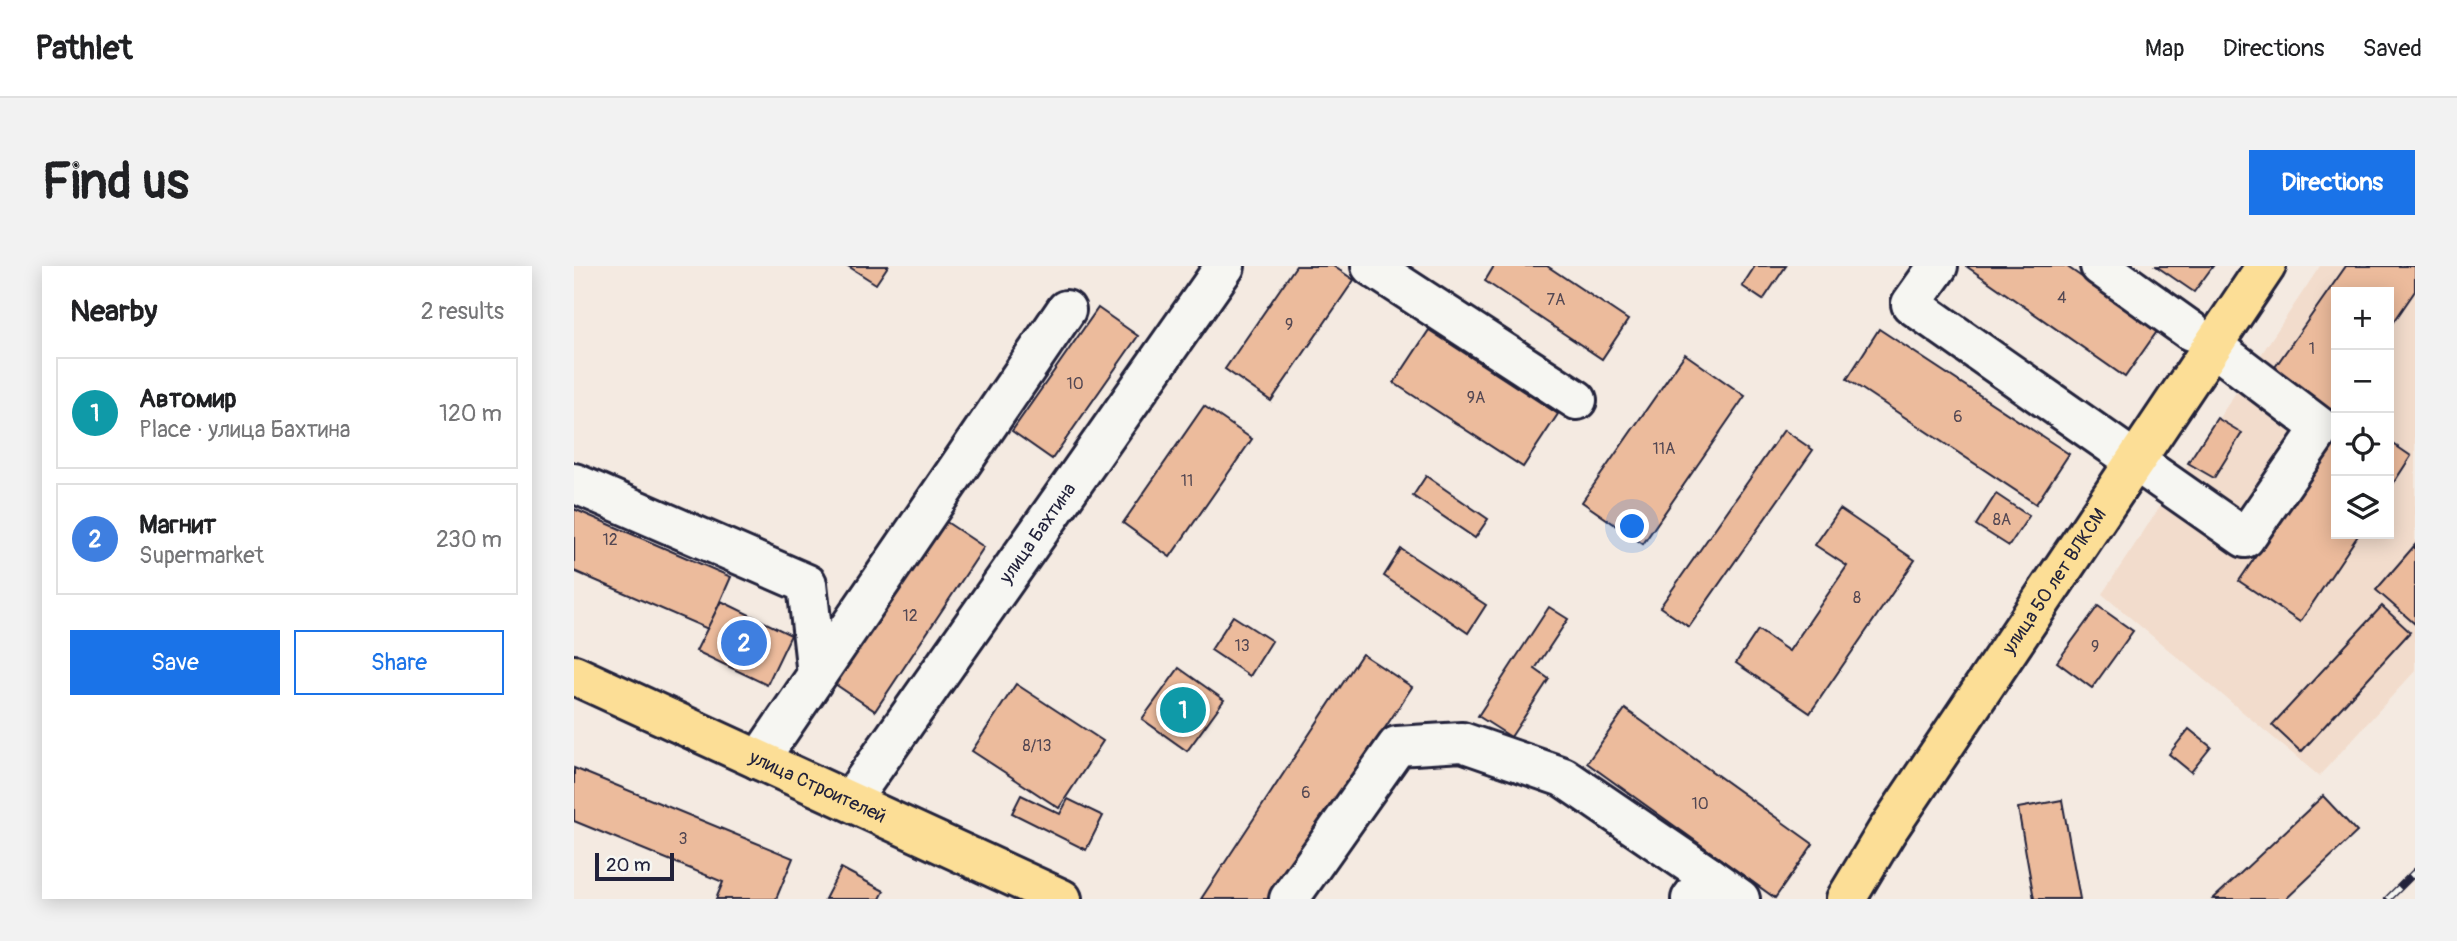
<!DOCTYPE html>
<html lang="en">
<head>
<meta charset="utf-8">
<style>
  :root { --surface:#fff; --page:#f2f2f2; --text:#202124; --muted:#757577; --line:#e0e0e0; --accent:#1a73e8 }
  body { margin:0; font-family:Pangolin,sans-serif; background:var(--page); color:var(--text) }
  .controls { position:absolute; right:21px; top:21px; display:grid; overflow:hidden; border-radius:0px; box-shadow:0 4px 18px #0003 }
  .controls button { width:63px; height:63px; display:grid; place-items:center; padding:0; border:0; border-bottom:2px solid var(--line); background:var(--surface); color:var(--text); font:35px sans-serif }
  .scale { position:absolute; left:21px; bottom:18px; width:79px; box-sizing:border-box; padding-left:7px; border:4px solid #22223b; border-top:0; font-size:19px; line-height:24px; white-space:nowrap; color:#22223b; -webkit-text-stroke:5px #f6f6f2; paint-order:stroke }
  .you { position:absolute; left:1059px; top:261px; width:24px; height:24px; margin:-18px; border:5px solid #fff; border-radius:50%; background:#1a73e8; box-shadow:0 0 0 10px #1a73e833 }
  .badge { display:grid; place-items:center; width:46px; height:46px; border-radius:50%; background:var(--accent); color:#fff; font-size:23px; font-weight:700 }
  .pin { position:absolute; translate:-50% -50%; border:4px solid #fff; box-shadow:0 2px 7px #0006 }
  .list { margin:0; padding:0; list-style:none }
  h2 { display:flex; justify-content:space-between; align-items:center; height:91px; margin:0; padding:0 28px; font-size:30px }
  h2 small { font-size:23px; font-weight:400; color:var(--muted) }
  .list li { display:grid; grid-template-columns:46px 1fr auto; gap:21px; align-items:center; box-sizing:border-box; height:112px; margin:0 14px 14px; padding:0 14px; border:2px solid var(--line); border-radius:0px }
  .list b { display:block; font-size:26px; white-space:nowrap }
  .list p { margin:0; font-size:23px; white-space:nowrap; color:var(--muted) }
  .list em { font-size:23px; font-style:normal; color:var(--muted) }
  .actions { display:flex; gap:14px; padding:21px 28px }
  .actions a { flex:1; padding:16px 0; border:2px solid var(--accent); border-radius:0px; text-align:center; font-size:24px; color:var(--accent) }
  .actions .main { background:var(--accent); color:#fff }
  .icon { flex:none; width:38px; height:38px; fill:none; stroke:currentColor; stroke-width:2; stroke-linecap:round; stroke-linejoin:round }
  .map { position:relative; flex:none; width:1841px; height:633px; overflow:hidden; border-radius:0px }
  header { display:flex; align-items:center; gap:42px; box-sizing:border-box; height:98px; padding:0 35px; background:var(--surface); border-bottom:2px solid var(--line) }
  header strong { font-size:33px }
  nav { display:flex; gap:38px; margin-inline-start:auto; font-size:24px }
  .intro { display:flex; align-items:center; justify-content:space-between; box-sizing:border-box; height:168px; padding:0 42px }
  h1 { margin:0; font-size:49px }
  .button { padding:18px 32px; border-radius:0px; background:var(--accent); color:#fff; font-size:24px; font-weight:700 }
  main { display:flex; gap:42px; padding:0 42px }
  aside { flex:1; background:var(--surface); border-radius:0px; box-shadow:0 4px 18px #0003 }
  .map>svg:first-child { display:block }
  .built { fill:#f2dccc; fill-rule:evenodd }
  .building { fill:#ecbb9c; stroke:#22223b; stroke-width:2 }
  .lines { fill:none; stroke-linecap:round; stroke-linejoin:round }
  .minor-casing { stroke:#22223b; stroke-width:44 }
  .major-casing { stroke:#22223b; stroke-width:44 }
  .minor { stroke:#f6f6f2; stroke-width:38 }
  .major { stroke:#fcde96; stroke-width:38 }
  .rail-casing { stroke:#22223b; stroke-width:8 }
  .rail { stroke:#f6f6f2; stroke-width:5; stroke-dasharray:16; stroke-linecap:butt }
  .labels { text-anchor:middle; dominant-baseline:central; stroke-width:7; stroke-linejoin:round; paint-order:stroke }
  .number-label { font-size:16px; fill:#544853 }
  .street-label { font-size:19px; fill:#22223b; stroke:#f6f6f2 }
</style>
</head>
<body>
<header>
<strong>Pathlet</strong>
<nav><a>Map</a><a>Directions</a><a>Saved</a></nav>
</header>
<div class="intro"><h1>Find us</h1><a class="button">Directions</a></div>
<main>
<aside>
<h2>Nearby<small>2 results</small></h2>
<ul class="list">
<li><span class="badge" style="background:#0f9aa8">1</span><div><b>Автомир</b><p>Place · улица Бахтина</p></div><em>120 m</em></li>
<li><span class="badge" style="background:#3f7fe0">2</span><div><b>Магнит</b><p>Supermarket</p></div><em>230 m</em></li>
</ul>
<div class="actions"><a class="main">Save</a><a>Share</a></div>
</aside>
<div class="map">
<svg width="1841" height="633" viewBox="0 0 1841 633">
  <rect width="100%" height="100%" fill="#f4eae1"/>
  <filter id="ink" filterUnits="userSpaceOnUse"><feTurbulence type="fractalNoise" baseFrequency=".0143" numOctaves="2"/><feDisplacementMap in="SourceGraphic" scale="14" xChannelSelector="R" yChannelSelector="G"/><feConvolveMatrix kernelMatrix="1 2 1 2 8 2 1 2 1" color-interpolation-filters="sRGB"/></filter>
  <g filter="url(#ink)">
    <path class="built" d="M1746,0H1841V405L1745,510L1528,328ZM1762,26H1815V268H1762Z"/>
    <g class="building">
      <path d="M274,0H314L302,18Z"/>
      <path d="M722,0H759L780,14L697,135L651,103Z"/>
      <path d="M920,0H973L1054,54L1028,93L911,15Z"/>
      <path d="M1181,0H1212L1189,34L1168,20Z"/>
      <path d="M1392,0H1492L1584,64L1551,111Z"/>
      <path d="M1582,0H1639L1620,26Z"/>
      <path d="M1772,0H1841V25L1815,63V26H1762V137L1757,145L1699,104Z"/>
      <path d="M524,42L564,70L478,193L438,165Z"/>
      <path d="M1305,63L1495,188L1462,238L1273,113Z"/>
      <path d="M855,64L984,148L949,201L820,117Z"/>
      <path d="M1111,88L1171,130L1069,278L1008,236Z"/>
      <path d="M630,140L678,173L596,291L549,257Z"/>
      <path d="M1643,152L1668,167L1640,212L1614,197Z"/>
      <path d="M1210,164L1239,184L1115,361L1086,341Z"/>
      <path d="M1762,172V268H1785L1726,356L1665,315Z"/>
      <path d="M1815,175L1837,190L1815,224Z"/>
      <path d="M852,210L914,253L901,272L839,230Z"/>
      <path d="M1422,228L1455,250L1435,280L1402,259Z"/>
      <path d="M0,243L157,311L134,363L0,305Z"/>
      <path d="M1266,243L1341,294L1236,447L1162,397L1184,364L1215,385L1273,300L1241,279Z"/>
      <path d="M371,255L410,281L301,445L261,418Z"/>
      <path d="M1841,279V358L1802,324Z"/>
      <path d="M827,283L912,339L894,367L810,310Z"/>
      <path d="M147,335L217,369L193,419L122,385Z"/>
      <path d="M1524,340L1559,365L1518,422L1483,396Z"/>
      <path d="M1808,340L1836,366L1727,486L1698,459Z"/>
      <path d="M975,341L994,353L961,403L975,413L937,471L904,450Z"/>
      <path d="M659,350L698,375L676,410L637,384Z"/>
      <path d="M788,388L838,421L698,633H627Z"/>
      <path d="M605,402L650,434L613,485L568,453Z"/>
      <path d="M442,418L529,475L485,542L398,485Z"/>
      <path d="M1051,443L1239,578L1201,632L1013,497Z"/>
      <path d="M1615,463L1637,481L1617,506L1595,488Z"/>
      <path d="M0,502L219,592L202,633H142L149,616L0,555Z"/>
      <path d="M447,529L486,548L494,533L529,550L512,584L438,547Z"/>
      <path d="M1749,530L1783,566L1712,633H1639Z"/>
      <path d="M1488,534L1506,633H1460L1444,542Z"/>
      <path d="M267,602L310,625L306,633H251Z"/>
    </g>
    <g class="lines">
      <defs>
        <g id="minor">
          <path d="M797,0L1003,134"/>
          <path d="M1364,0L1337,38L1671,272L1747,162L1639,80"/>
          <path d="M1526,0L1617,65"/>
          <path d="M0,217L233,318L243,409"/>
          <path d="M185,494L492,44"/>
          <path id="s1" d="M276,535L651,0"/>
          <path d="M715,633L823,480L888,476L989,511L1134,610"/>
          <path d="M1117,633L1134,610L1166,633"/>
        </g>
        <g id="major">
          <path id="s2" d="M0,409L488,633"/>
          <path id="s3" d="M1272,633L1313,565L1692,0"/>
        </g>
      </defs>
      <use href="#minor" class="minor-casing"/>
      <use href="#major" class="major-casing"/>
      <use href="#minor" class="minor"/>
      <use href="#major" class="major"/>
      <defs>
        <path id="rail" d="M1814,633L1841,606"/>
      </defs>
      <use href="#rail" class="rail-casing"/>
      <use href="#rail" class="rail"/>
    </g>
  </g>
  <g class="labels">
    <g class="number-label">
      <text x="1488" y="32">4</text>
      <text x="982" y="34">7А</text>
      <text x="715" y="59">9</text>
      <text x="1738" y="83">1</text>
      <text x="501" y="118">10</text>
      <text x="902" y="132">9А</text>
      <text x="1384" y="151">6</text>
      <text x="1090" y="183">11А</text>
      <text x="613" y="215">11</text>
      <text x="1428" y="254">8А</text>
      <text x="36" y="274">12</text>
      <text x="1283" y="332">8</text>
      <text x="336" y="350">12</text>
      <text x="668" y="380">13</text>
      <text x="1521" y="381">9</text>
      <text x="463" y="480">8/13</text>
      <text x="732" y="527">6</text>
      <text x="1126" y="538">10</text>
      <text x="109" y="573">3</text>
    </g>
    <g class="street-label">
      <text stroke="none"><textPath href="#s1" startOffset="327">улица Бахтина</textPath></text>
      <text stroke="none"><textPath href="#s3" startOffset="380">улица 50 лет ВЛКСМ</textPath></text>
      <text stroke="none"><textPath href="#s2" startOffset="268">улица Строителей</textPath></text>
    </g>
  </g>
</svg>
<div class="controls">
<button>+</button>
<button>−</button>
<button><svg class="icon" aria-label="locate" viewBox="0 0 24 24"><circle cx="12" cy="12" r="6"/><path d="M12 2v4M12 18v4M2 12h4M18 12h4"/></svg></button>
<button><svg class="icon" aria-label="layers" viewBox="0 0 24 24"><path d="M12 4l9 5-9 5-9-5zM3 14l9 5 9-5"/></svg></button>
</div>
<div class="scale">20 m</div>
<div class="you"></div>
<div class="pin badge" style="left:609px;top:444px;background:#0f9aa8">1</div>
<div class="pin badge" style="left:170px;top:377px;background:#3f7fe0">2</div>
</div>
</main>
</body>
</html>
